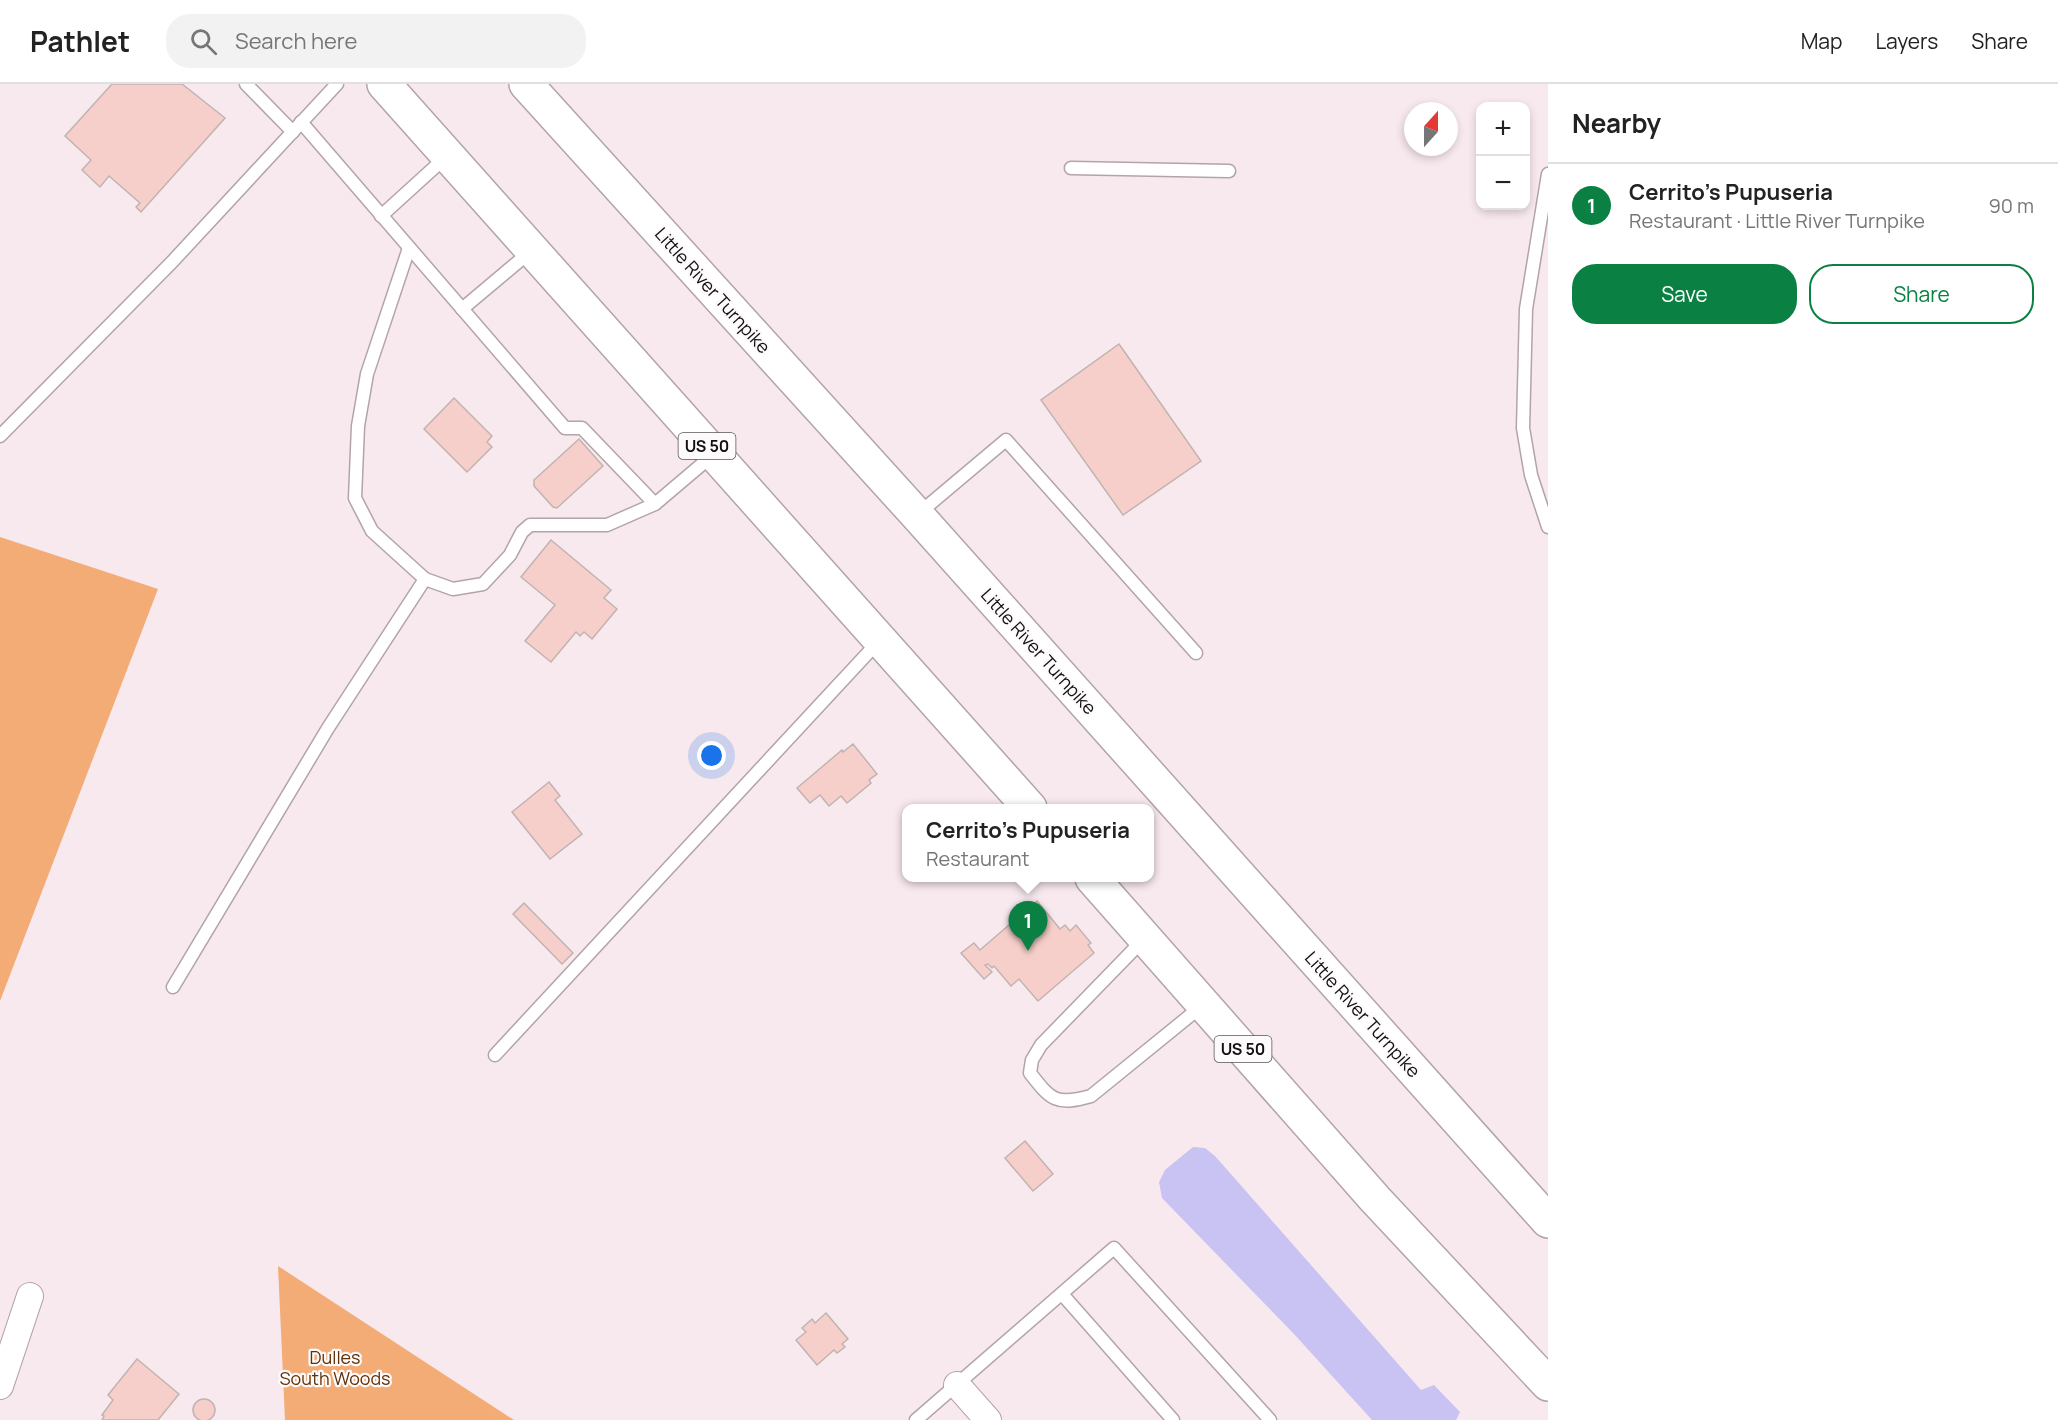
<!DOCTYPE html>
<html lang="en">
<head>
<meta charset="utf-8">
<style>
  :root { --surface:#fff; --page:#f2f2f2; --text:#222; --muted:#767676; --line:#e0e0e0; --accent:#0b8043 }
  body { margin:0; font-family:Manrope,sans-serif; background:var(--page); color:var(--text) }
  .controls { position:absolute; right:18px; top:18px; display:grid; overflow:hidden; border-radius:12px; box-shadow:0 3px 9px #0003 }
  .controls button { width:54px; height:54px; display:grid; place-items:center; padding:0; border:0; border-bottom:2px solid var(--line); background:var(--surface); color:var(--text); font:30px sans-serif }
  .compass { position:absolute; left:1404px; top:18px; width:54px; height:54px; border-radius:50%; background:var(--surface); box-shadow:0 3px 9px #0003; rotate:21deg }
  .you { position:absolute; left:712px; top:672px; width:21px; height:21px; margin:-15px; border:4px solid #fff; border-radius:50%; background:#1a73e8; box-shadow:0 0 0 9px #1a73e833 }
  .badge { display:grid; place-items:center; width:39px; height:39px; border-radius:50%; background:var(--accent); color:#fff; font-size:20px; font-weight:700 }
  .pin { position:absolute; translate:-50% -50px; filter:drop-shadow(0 2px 3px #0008) }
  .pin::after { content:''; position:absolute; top:32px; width:21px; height:18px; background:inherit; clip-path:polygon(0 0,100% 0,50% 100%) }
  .popup { position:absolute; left:902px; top:720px; width:252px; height:78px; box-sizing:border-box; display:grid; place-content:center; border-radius:12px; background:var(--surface); filter:drop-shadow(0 2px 4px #0005); font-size:20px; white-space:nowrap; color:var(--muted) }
  .popup b { font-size:22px; color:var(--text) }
  .popup::after { content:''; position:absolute; left:50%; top:100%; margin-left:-12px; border:12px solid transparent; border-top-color:var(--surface) }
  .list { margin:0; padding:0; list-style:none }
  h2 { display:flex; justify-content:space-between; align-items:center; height:78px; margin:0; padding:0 24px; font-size:26px }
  h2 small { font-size:20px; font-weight:400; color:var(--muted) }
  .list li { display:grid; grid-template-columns:39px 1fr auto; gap:18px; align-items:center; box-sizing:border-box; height:84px; padding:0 24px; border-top:2px solid var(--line) }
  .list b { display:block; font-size:22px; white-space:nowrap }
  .list p { margin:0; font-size:20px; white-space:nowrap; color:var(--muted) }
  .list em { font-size:20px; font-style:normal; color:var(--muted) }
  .actions { display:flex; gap:12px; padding:18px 24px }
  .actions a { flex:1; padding:14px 0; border:2px solid var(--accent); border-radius:24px; text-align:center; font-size:21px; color:var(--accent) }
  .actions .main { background:var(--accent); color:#fff }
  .icon { flex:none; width:33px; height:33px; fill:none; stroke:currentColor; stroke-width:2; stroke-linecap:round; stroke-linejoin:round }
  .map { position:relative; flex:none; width:1548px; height:1336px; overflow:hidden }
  header { display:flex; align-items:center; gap:36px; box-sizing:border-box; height:84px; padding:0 30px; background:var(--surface); border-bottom:2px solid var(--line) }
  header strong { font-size:28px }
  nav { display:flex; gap:33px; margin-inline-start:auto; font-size:21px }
  .search { width:420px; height:54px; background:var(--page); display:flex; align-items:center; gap:15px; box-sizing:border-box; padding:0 21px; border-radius:24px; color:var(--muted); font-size:22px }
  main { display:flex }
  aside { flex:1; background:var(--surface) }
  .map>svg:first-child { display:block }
  .forest { fill:#f4ac76 }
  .water { fill:#c8c3f2 }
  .building { fill:#f6cfcb; stroke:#c2b3b1; stroke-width:1.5 }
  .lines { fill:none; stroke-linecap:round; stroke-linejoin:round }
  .lane-casing { stroke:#b2a4a9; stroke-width:15 }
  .street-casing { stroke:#b2a4a9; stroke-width:28 }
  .highway-casing { stroke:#b2a4a9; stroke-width:36 }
  .lane { stroke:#fff; stroke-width:12 }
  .street { stroke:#fff; stroke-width:26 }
  .highway { stroke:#fff; stroke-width:33 }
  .labels { text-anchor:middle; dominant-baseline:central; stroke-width:4.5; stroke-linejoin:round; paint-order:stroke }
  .shield { fill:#fdfafb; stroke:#595556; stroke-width:1.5 }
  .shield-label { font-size:16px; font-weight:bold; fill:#130e10 }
  .street-label { font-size:18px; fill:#130e10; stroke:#fdfafb }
  .park-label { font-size:18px; fill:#603207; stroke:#fdfafb }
</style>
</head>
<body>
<header>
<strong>Pathlet</strong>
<div class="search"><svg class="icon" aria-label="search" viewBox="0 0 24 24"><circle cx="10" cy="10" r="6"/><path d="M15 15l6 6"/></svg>Search here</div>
<nav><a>Map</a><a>Layers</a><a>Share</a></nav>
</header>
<main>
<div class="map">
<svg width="1548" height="1336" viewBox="0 0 1548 1336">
  <rect width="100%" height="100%" fill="#f8e9ef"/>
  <g class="forest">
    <path d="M0,453L158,505L0,917Z"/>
    <path d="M278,1182L514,1336H285Z"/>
  </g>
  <path class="water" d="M1193,1063L1205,1064L1215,1072L1421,1306L1434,1301L1460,1328L1456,1336H1372L1294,1250L1162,1114L1159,1098L1165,1086Z"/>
  <g class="building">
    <path d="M112,0H182L225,34L141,128L136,123L140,119L109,92L100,103L82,86L91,76L65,52Z"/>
    <path d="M1119,260L1201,377L1123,431L1041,316Z"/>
    <path d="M454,314L492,352L487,358L492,363L467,388L424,345Z"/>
    <path d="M579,355L603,382L557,424L553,423L534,402V396Z"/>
    <path d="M551,456L611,506L604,514L617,525L592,555L584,548L580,552L576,548L551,578L525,557L555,521L521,493Z"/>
    <path d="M853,660L877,690L869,696L871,699L847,719L841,712L829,722L820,711L810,719L797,704L842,666L843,668Z"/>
    <path d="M549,698L560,712L555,716L582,750L550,775L512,728Z"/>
    <path d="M1037,817L1060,845L1065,841L1070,847L1076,841L1091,859L1088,861L1094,869L1038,917L1019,895L1011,902L994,882L992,884L988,880L985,881L992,888L984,895L961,869L974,859L980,866Z"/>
    <path d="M524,819L573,869L562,880L513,830Z"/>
    <path d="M1025,1057L1053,1090L1033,1107L1005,1074Z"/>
    <path d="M826,1229L848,1255L842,1260L845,1263L837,1269L834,1266L817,1281L796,1256L806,1248L802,1244L812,1235L815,1239Z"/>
    <path d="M137,1275L179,1310L158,1336H102L104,1332L102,1331L113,1316L108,1311Z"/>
    <circle cx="204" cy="1326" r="11"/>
  </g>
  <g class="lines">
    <defs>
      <g id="lane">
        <path d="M246,0L293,48"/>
        <path d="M301,38L565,344H582L655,420L714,370"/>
        <path d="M1071,84L1229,87"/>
        <path d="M1548,90L1526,225L1523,344L1531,391L1548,443"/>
        <path d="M381,132L447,72"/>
        <path d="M409,164L367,290L358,342L355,414L372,447L425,495L453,505L483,500L510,471L522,448L530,441H607L655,420"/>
        <path d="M462,225L531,167"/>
        <path d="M0,352L172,178L337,0"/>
        <path d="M918,430L1006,356L1196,569"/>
        <path d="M1144,855L1041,961L1032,976L1030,989C1051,1016 1056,1022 1091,1012L1203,921"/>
        <path d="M173,903L328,644L425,495"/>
        <path d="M495,971L879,557"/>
        <path d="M1062,1210L1173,1336"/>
        <path d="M916,1336L1114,1164L1270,1336"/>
      </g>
      <g id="street">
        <path d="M957,1301L988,1336"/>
        <path d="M0,1302L30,1212"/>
      </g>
      <g id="highway">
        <path d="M384,0L1030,724"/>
        <path d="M526,0L917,431L1548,1137"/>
        <path d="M1092,794L1375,1115L1548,1300"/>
      </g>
    </defs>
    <use href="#lane" class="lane-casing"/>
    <use href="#street" class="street-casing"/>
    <use href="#highway" class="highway-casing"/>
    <use href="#lane" class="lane"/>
    <use href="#street" class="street"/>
    <use href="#highway" class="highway"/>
  </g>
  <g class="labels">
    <g class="shield">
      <rect x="678.5" y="349" width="57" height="26" rx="4.5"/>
      <rect x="1214.5" y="952" width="57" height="26" rx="4.5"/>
    </g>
    <g class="shield-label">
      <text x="707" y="362">US 50</text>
      <text x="1243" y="965">US 50</text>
    </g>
    <g class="street-label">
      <text transform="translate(713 206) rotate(48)">Little River Turnpike</text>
      <text transform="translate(1039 567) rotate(48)">Little River Turnpike</text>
      <text transform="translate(1363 930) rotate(48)">Little River Turnpike</text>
    </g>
    <g class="park-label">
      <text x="335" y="1273">Dulles<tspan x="335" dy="21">South Woods</tspan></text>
    </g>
  </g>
</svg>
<div class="controls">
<button>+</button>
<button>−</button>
</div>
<svg class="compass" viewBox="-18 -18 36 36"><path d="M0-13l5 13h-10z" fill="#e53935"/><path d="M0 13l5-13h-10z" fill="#767676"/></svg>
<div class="you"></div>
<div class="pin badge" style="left:1028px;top:867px">1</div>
<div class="popup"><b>Cerrito's Pupuseria</b>Restaurant</div>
</div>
<aside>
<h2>Nearby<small></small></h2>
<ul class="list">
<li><span class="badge">1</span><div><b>Cerrito's Pupuseria</b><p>Restaurant · Little River Turnpike</p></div><em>90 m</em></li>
</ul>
<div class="actions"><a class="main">Save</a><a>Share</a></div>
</aside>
</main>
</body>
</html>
